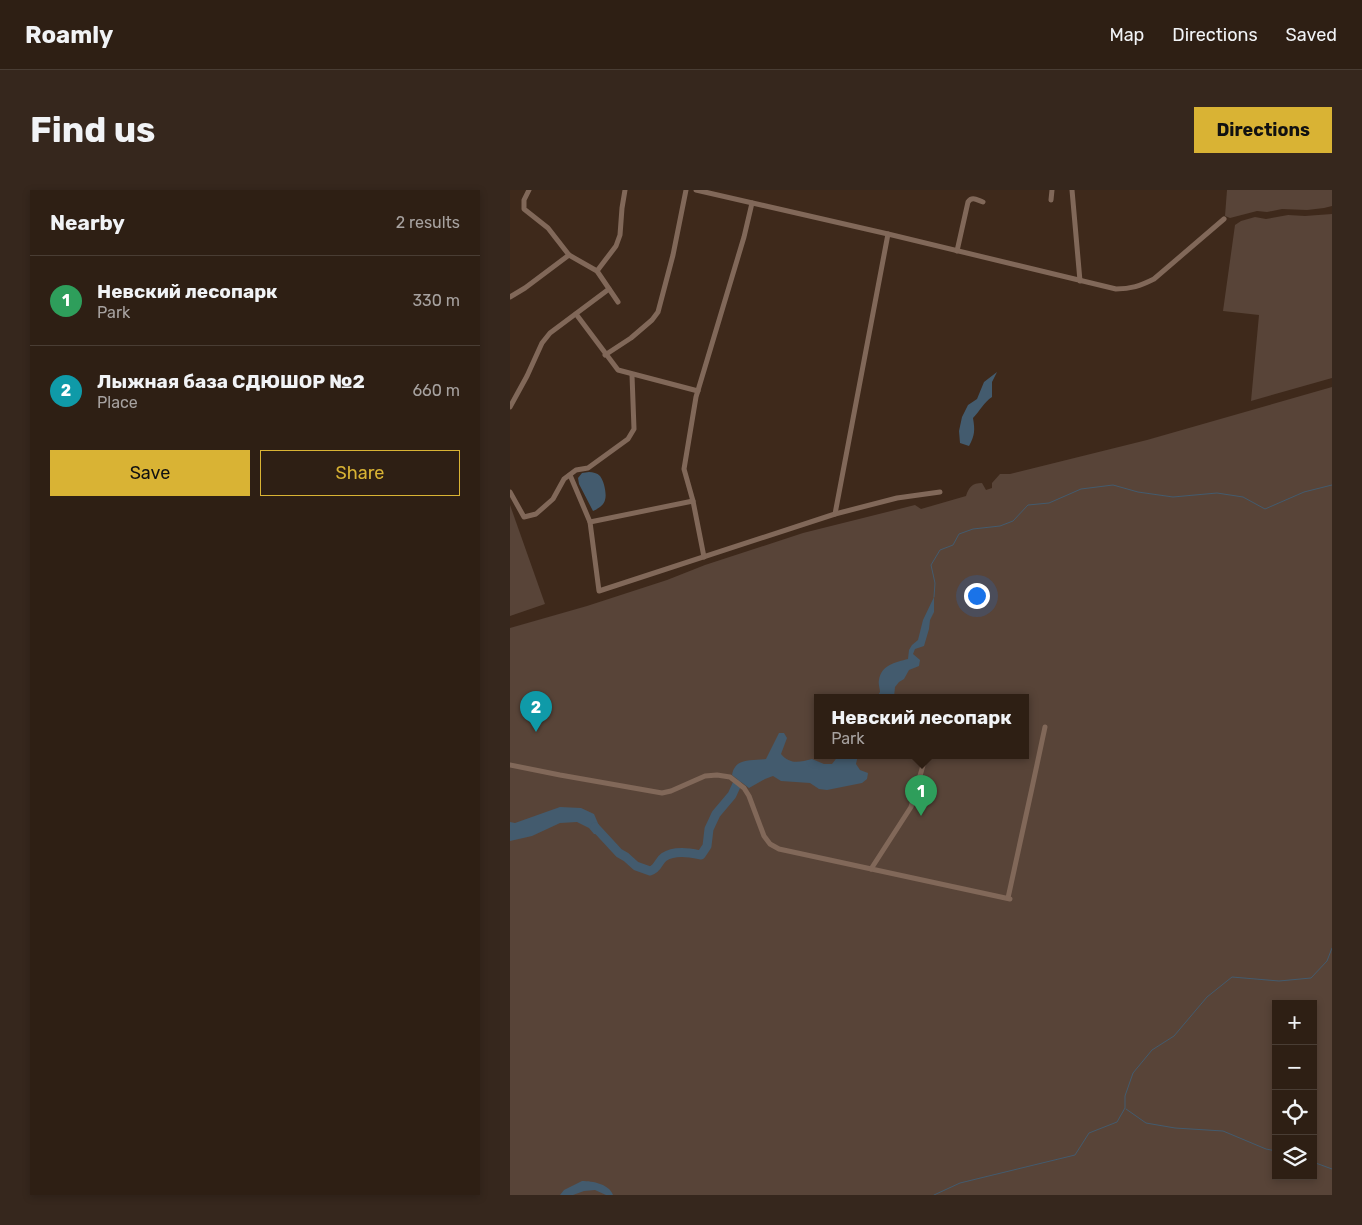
<!DOCTYPE html>
<html lang="en">
<head>
<meta charset="utf-8">
<style>
  :root { --surface:#2e1f14; --page:#36271d; --text:#f1f3f6; --muted:#a7a2a0; --line:#493d34; --accent:#d9b334 }
  body { margin:0; font-family:Rubik,sans-serif; background:var(--page); color:var(--text) }
  .controls { position:absolute; right:15px; bottom:15px; display:grid; overflow:hidden; border-radius:0px; box-shadow:0 2px 8px #0003 }
  .controls button { width:45px; height:45px; display:grid; place-items:center; padding:0; border:0; border-bottom:1px solid var(--line); background:var(--surface); color:var(--text); font:25px sans-serif }
  .you { position:absolute; left:466px; top:405px; width:18px; height:18px; margin:-12px; border:4px solid #fff; border-radius:50%; background:#1a73e8; box-shadow:0 0 0 8px #1a73e833 }
  .badge { display:grid; place-items:center; width:32px; height:32px; border-radius:50%; background:var(--accent); color:#fff; font-size:16px; font-weight:700 }
  .pin { position:absolute; translate:-50% -41px; filter:drop-shadow(0 1px 2px #0008) }
  .pin::after { content:''; position:absolute; top:26px; width:18px; height:15px; background:inherit; clip-path:polygon(0 0,100% 0,50% 100%) }
  .popup { position:absolute; left:304px; top:504px; width:215px; height:65px; box-sizing:border-box; display:grid; place-content:center; border-radius:0px; background:var(--surface); filter:drop-shadow(0 1px 4px #0005); font-size:16px; white-space:nowrap; color:var(--muted) }
  .popup b { font-size:19px; color:var(--text) }
  .popup::after { content:''; position:absolute; left:50%; top:100%; margin-left:-10px; border:10px solid transparent; border-top-color:var(--surface) }
  .list { margin:0; padding:0; list-style:none }
  h2 { display:flex; justify-content:space-between; align-items:center; height:65px; margin:0; padding:0 20px; font-size:21px }
  h2 small { font-size:16px; font-weight:400; color:var(--muted) }
  .list li { display:grid; grid-template-columns:32px 1fr auto; gap:15px; align-items:center; box-sizing:border-box; height:90px; padding:0 20px; border-top:1px solid var(--line) }
  .list b { display:block; font-size:19px; white-space:nowrap }
  .list p { margin:0; font-size:16px; white-space:nowrap; color:var(--muted) }
  .list em { font-size:16px; font-style:normal; color:var(--muted) }
  .actions { display:flex; gap:10px; padding:15px 20px }
  .actions a { flex:1; padding:11px 0; border:1px solid var(--accent); border-radius:0px; text-align:center; font-size:18px; color:var(--accent) }
  .actions .main { background:var(--accent); color:#111 }
  .icon { flex:none; width:28px; height:28px; fill:none; stroke:currentColor; stroke-width:2; stroke-linecap:round; stroke-linejoin:round }
  .map { position:relative; flex:none; width:822px; height:1005px; overflow:hidden; border-radius:0px }
  header { display:flex; align-items:center; gap:30px; box-sizing:border-box; height:70px; padding:0 25px; background:var(--surface); border-bottom:1px solid var(--line) }
  header strong { font-size:24px }
  nav { display:flex; gap:28px; margin-inline-start:auto; font-size:18px }
  .intro { display:flex; align-items:center; justify-content:space-between; box-sizing:border-box; height:120px; padding:0 30px }
  h1 { margin:0; font-size:35px }
  .button { padding:12px 22px; border-radius:0px; background:var(--accent); color:#111; font-size:18px; font-weight:700 }
  main { display:flex; gap:30px; padding:0 30px }
  aside { flex:1; background:var(--surface); border-radius:0px; box-shadow:0 2px 8px #0003 }
  .map>svg:first-child { display:block }
  .green { fill:#584438; fill-rule:evenodd }
  .water { fill:#435b6e }
  .lines { fill:none; stroke-linecap:round; stroke-linejoin:round }
  .stream { stroke:#435b6e; stroke-width:1 }
  .river { stroke:#435b6e; stroke-width:9 }
  .minor { stroke:#816859; stroke-width:5 }
</style>
</head>
<body>
<header>
<strong>Roamly</strong>
<nav><a>Map</a><a>Directions</a><a>Saved</a></nav>
</header>
<div class="intro"><h1>Find us</h1><a class="button">Directions</a></div>
<main>
<aside>
<h2>Nearby<small>2 results</small></h2>
<ul class="list">
<li><span class="badge" style="background:#2e9e5b">1</span><div><b>Невский лесопарк</b><p>Park</p></div><em>330 m</em></li>
<li><span class="badge" style="background:#0f9aa8">2</span><div><b>Лыжная база СДЮШОР №2</b><p>Place</p></div><em>660 m</em></li>
</ul>
<div class="actions"><a class="main">Save</a><a>Share</a></div>
</aside>
<div class="map">
<svg width="822" height="1005" viewBox="0 0 822 1005">
  <rect width="100%" height="100%" fill="#3e291b"/>
  <g class="green">
    <path d="M717,0H822V16L814,18L797,20L772,19L757,22L747,21L720,28L715,26Z"/>
    <path d="M822,24V188L741,211L749,125L713,121L725,35L731,31L745,27L756,29L778,25L795,26Z"/>
    <path d="M822,197V1005H0V438L77,416L157,390L195,375L293,343L405,315L411,319L456,306C459,297 462,293 472,293L476,300L482,298V293L490,284H500L637,250ZM307,507H515V565H307ZM766,814H803V986H766Z"/>
    <path d="M0,315L35,414L0,426Z"/>
  </g>
  <g class="water">
    <path d="M487,182L482,192V207C474,212 470,221 463,228C465,240 465,245 459,256L450,253L449,241L452,227L458,215L467,209L474,192Z"/>
    <path d="M79,282C83,282 87,283 90,286C94,291 97,304 95,310C94,315 88,319 83,321L69,294L68,288L72,283Z"/>
    <path d="M424,407V422L420,430L419,439L414,456L405,459L403,464L410,470L409,476L399,480L394,489L389,492L385,497L384,507H367L370,502C370,499 368,493 369,490C371,475 386,472 398,469L399,460L402,455L408,450L413,430Z"/>
    <path d="M269,543H274L277,548L271,564C280,575 290,572 302,569L314,574H322L329,565H348L346,574L350,580L358,583L357,589L352,593L317,600L309,599L300,593L271,591L263,586L255,589L239,598L222,585C225,567 242,571 256,569Z"/>
    <path d="M50,617L71,618L84,624L93,645L84,644L79,638L67,632L50,633L22,646L0,651V632L5,633Z"/>
    <path d="M72,991C83,991 99,994 103,1005H96L85,1000L74,1001L63,1005H50L54,1000Z"/>
  </g>
  <g class="lines">
    <g class="stream">
      <path d="M424,407L425,393L421,375L430,360L443,355L449,344L463,339L490,336L503,331L518,315L539,313L571,299L603,295L628,302L663,307L707,303L733,307L755,319L794,302L822,295"/>
      <path d="M616,919L636,933L665,938L713,941L756,959L766,961"/>
      <path d="M803,972L822,979"/>
      <path d="M424,1005L450,993L565,965L579,943L607,932L615,918V906L623,883L642,860L664,846L697,807L722,787L769,791L801,788L817,771L822,758"/>
    </g>
    <path class="river" d="M85,637L109,663L116,667L126,676L140,681C149,678 148,671 154,667C165,660 180,663 191,665L197,656L199,639L206,624L222,605L227,594"/>
    <g class="minor">
      <path d="M19,0L14,10V19L38,38L59,65L87,81L108,112"/>
      <path d="M186,0L378,44L606,99C621,99 630,96 644,89L714,29"/>
      <path d="M562,0L570,91"/>
      <path d="M541,10L542,0"/>
      <path d="M447,61L458,12C462,6 467,10 473,12"/>
      <path d="M87,81L106,56L110,45L112,18L115,0"/>
      <path d="M0,107L15,98L59,65"/>
      <path d="M66,124L108,180L188,201"/>
      <path d="M95,165L121,148L142,130L148,122L163,65L176,0"/>
      <path d="M0,217L17,186L32,153L40,143L99,99"/>
      <path d="M60,285L80,332L89,401L325,324L387,308L430,302"/>
      <path d="M0,302L14,327L26,324L43,309L54,289L66,280L78,278L118,249L124,239L122,185"/>
      <path d="M325,324L378,44"/>
      <path d="M80,332L183,311"/>
      <path d="M194,367L183,311L174,279L186,207L234,47L242,13"/>
      <path d="M0,575L50,585L152,603L161,601L195,586L207,585L220,587L234,598L239,606L254,646L260,654L269,659L500,709"/>
      <path d="M361,679L401,617L416,565"/>
      <path d="M498,708L522,598L535,537"/>
    </g>
  </g>
</svg>
<div class="controls">
<button>+</button>
<button>−</button>
<button><svg class="icon" aria-label="locate" viewBox="0 0 24 24"><circle cx="12" cy="12" r="6"/><path d="M12 2v4M12 18v4M2 12h4M18 12h4"/></svg></button>
<button><svg class="icon" aria-label="layers" viewBox="0 0 24 24"><path d="M12 4l9 5-9 5-9-5zM3 14l9 5 9-5"/></svg></button>
</div>
<div class="you"></div>
<div class="pin badge" style="left:411px;top:626px;background:#2e9e5b">1</div>
<div class="popup"><b>Невский лесопарк</b>Park</div>
<div class="pin badge" style="left:26px;top:542px;background:#0f9aa8">2</div>
</div>
</main>
</body>
</html>
